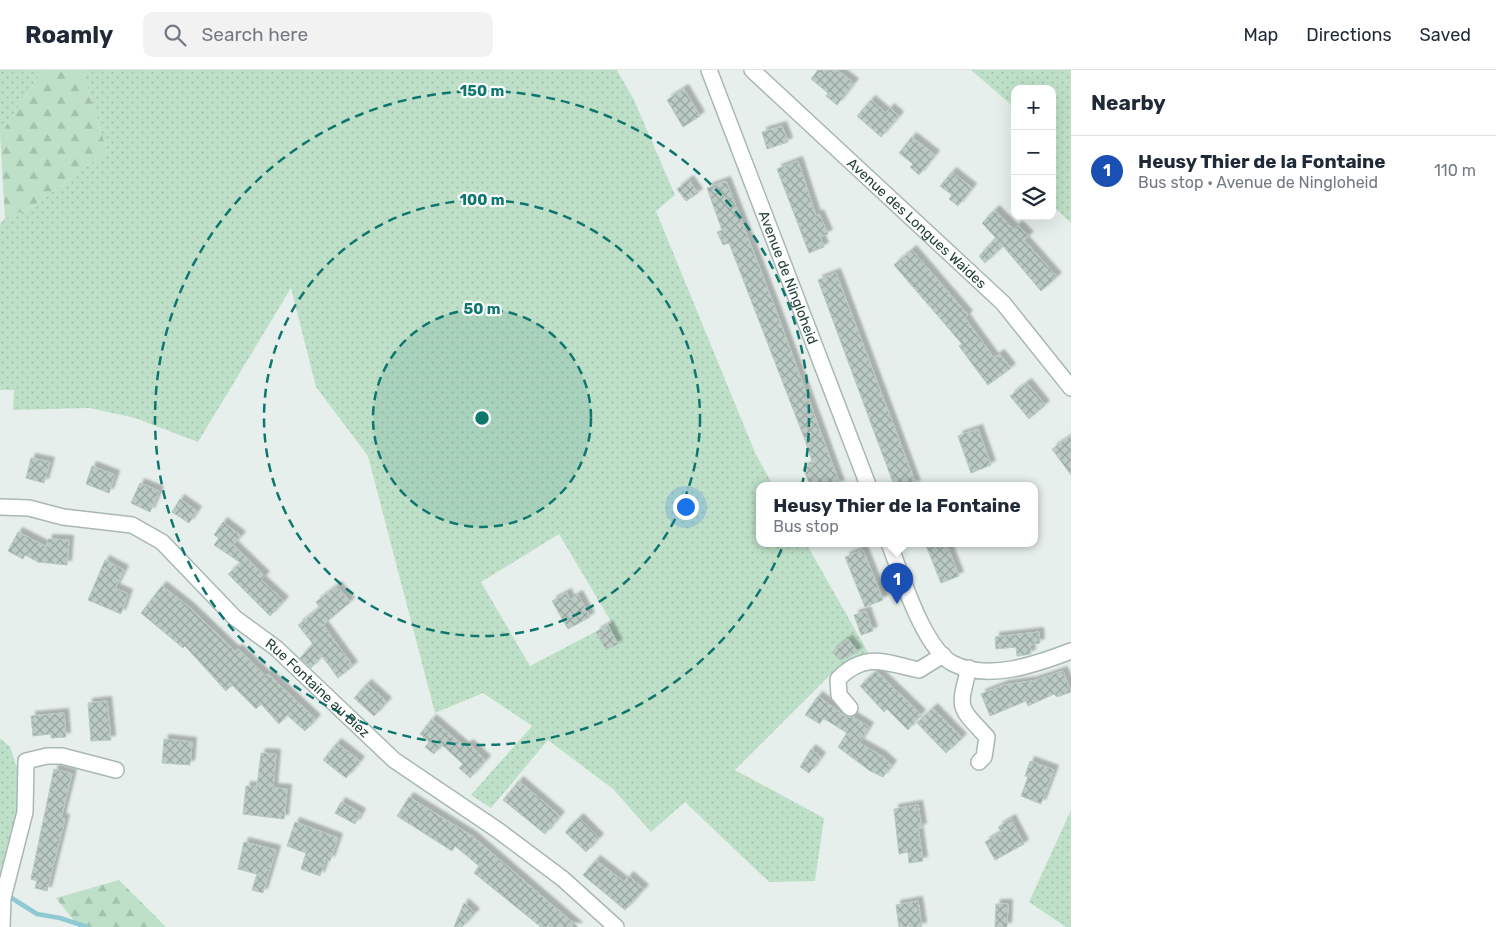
<!DOCTYPE html>
<html lang="en">
<head>
<meta charset="utf-8">
<style>
  :root { --surface:#fff; --page:#f2f2f3; --text:#1f2937; --muted:#747a83; --line:#e0e1e3; --accent:#7f5249 }
  body { margin:0; font-family:Rubik,sans-serif; background:var(--page); color:var(--text) }
  .controls { position:absolute; right:15px; top:15px; display:grid; overflow:hidden; border-radius:10px; box-shadow:0 5px 20px #0002 }
  .controls button { width:45px; height:45px; display:grid; place-items:center; padding:0; border:0; border-bottom:1px solid var(--line); background:var(--surface); color:var(--text); font:25px sans-serif }
  .you { position:absolute; left:685px; top:436px; width:18px; height:18px; margin:-12px; border:4px solid #fff; border-radius:50%; background:#1a73e8; box-shadow:0 0 0 8px #1a73e833 }
  .badge { display:grid; place-items:center; width:32px; height:32px; border-radius:50%; background:var(--accent); color:#fff; font-size:16px; font-weight:700 }
  .pin { position:absolute; translate:-50% -41px; filter:drop-shadow(0 1px 2px #0008) }
  .pin::after { content:''; position:absolute; top:26px; width:18px; height:15px; background:inherit; clip-path:polygon(0 0,100% 0,50% 100%) }
  .popup { position:absolute; left:756px; top:412px; width:282px; height:65px; box-sizing:border-box; display:grid; place-content:center; border-radius:10px; background:var(--surface); filter:drop-shadow(0 1px 4px #0005); font-size:16px; white-space:nowrap; color:var(--muted) }
  .popup b { font-size:19px; color:var(--text) }
  .popup::after { content:''; position:absolute; left:50%; top:100%; margin-left:-10px; border:10px solid transparent; border-top-color:var(--surface) }
  .list { margin:0; padding:0; list-style:none }
  h2 { display:flex; justify-content:space-between; align-items:center; height:65px; margin:0; padding:0 20px; font-size:21px }
  h2 small { font-size:16px; font-weight:400; color:var(--muted) }
  .list li { display:grid; grid-template-columns:32px 1fr auto; gap:15px; align-items:center; box-sizing:border-box; height:70px; padding:0 20px; border-top:1px solid var(--line) }
  .list b { display:block; font-size:19px; white-space:nowrap }
  .list p { margin:0; font-size:16px; white-space:nowrap; color:var(--muted) }
  .list em { font-size:16px; font-style:normal; color:var(--muted) }
  .icon { flex:none; width:28px; height:28px; fill:none; stroke:currentColor; stroke-width:2; stroke-linecap:round; stroke-linejoin:round }
  .map { position:relative; flex:none; width:1071px; height:857px; overflow:hidden }
  header { display:flex; align-items:center; gap:30px; box-sizing:border-box; height:70px; padding:0 25px; background:var(--surface); border-bottom:1px solid var(--line) }
  header strong { font-size:24px }
  nav { display:flex; gap:28px; margin-inline-start:auto; font-size:18px }
  .search { width:350px; height:45px; background:var(--page); display:flex; align-items:center; gap:12px; box-sizing:border-box; padding:0 18px; border-radius:10px; color:var(--muted); font-size:19px }
  main { display:flex }
  aside { flex:1; background:var(--surface) }
  .map>svg:first-child { display:block }
  .grass { fill:url(#grass-dots); fill-rule:evenodd }
  .forest { fill:url(#forest-firs) }
  .lines { fill:none; stroke-linecap:round; stroke-linejoin:round }
  .stream { stroke:#8ec9d4; stroke-width:4.5 }
  .building { fill:url(#building-cross-hatch); stroke:#b8c9c2; filter:url(#shadow) }
  .minor-casing { stroke:#a8b8b2; stroke-width:18 }
  .minor { stroke:#fff; stroke-width:15 }
  .ring { fill:none; stroke:#0f766e; stroke-width:2.5; stroke-dasharray:9 6 }
  .labels { text-anchor:middle; dominant-baseline:central; stroke-width:4.5; stroke-linejoin:round; paint-order:stroke }
  .street-label { font-size:14px; fill:#24423a; stroke:#f7fbf9 }
  .centre { fill:#0f766e; stroke:#f7fbf9; stroke-width:2.5 }
  .ring-label { font-size:15px; text-anchor:middle; font-weight:bold; fill:#0f766e; stroke:#f7fbf9; stroke-width:4.5; stroke-linejoin:round; paint-order:stroke }
</style>
</head>
<body>
<header>
<strong>Roamly</strong>
<div class="search"><svg class="icon" aria-label="search" viewBox="0 0 24 24"><circle cx="10" cy="10" r="6"/><path d="M15 15l6 6"/></svg>Search here</div>
<nav><a>Map</a><a>Directions</a><a>Saved</a></nav>
</header>
<main>
<div class="map">
<svg width="1071" height="857" viewBox="0 0 1071 857">
  <defs>
    <pattern id="grass-dots" width="8" height="8" patternUnits="userSpaceOnUse" patternTransform="scale(1.25)"><rect width="8" height="8" fill="#bfe0c8"/><path d="M2 2h.1M6 6h.1" fill="none" stroke="#a4c1ad" stroke-width="1.8" stroke-linecap="round"/></pattern>
    <pattern id="forest-firs" width="22" height="20" patternUnits="userSpaceOnUse" patternTransform="scale(1.25)"><rect width="22" height="20" fill="#bfe0c8"/><path d="M5 1l3.5 6h-7zM16 11l3.5 6h-7z" fill="#a4c1ad"/></pattern>
    <pattern id="building-cross-hatch" width="8" height="8" patternUnits="userSpaceOnUse" patternTransform="scale(1.25)"><rect width="8" height="8" fill="#bbcac4"/><path d="M0 0l8 8M0 8l8-8" fill="none" stroke="#98a6a0"/></pattern>
    <filter id="shadow"><feDropShadow dx="4.5" dy="-4.5" stdDeviation="1" flood-color="#0004"/></filter>
  </defs>
  <rect width="100%" height="100%" fill="#e6efeb"/>
  <g class="grass">
    <path d="M0,0H43L0,65Z"/>
    <path d="M82,0H617L634,30L675,125L656,141L756,385L773,415H760V473H806L870,586L839,596L735,700L824,748L815,811L769,812L685,732L651,762L613,719L548,670L491,738L471,725L532,656L483,623L435,643L368,386L316,317L291,218L198,372L135,348L89,338L13,340L14,320H0V154L5,148L29,139L107,81ZM559,464L612,553L530,596L481,512Z"/>
    <path d="M971,0H1071V153L1052,135V19H1015V38Z"/>
    <path d="M0,668L10,677L21,709L15,758L0,813Z"/>
    <path d="M1071,740V857H1066L1029,832Z"/>
  </g>
  <g class="forest">
    <path d="M43,0H82L107,81L29,139L5,148L0,65Z"/>
    <path d="M119,810L166,857H79L56,828Z"/>
  </g>
  <g class="lines">
    <path class="stream" d="M10,827L37,844L60,848L87,857"/>
  </g>
  <g class="building">
    <path d="M818,0H837L854,13L837,35L826,26L828,23L811,9Z"/>
    <path d="M684,19L700,46L683,57L667,30Z"/>
    <path d="M871,30L886,43L890,38L899,46L881,67L857,46Z"/>
    <path d="M782,56L788,72L767,79L762,62Z"/>
    <path d="M912,67L935,85L919,105L910,97L913,94L899,83Z"/>
    <path d="M798,91L816,146L819,144L828,164L820,167L824,177L809,183L777,99Z"/>
    <path d="M952,102L972,118L958,136L949,129L952,125L940,116Z"/>
    <path d="M689,110L698,123L686,131L677,119Z"/>
    <path d="M726,111L775,238L840,415H810L803,398L813,394L805,370L729,173L723,175L717,162L722,160L707,118Z"/>
    <path d="M995,140L1014,159L1018,155L1029,166L1024,170L1057,207L1041,221L1003,176L985,193L979,186L996,168L982,153Z"/>
    <path d="M912,180L968,245L965,248L994,288L1000,284L1011,298L988,315L959,276L962,274L894,195Z"/>
    <path d="M836,203L910,399L916,415H894L876,367L818,210Z"/>
    <path d="M1027,313L1045,335L1029,349L1010,326Z"/>
    <path d="M978,359L991,395L971,403L958,366Z"/>
    <path d="M1071,366V405L1052,379Z"/>
    <path d="M31,388L50,392L44,413L26,408Z"/>
    <path d="M92,396L115,405L109,423L86,414Z"/>
    <path d="M140,413L159,421L150,442L131,433Z"/>
    <path d="M180,429L197,441L189,453L172,442Z"/>
    <path d="M223,452L241,466L233,475L265,506L261,510L284,531L270,546L228,504L241,493L214,475L219,468L214,465Z"/>
    <path d="M18,462L47,477L48,469L69,470L67,495L38,492L25,485L23,489L8,481Z"/>
    <path d="M925,473H946L959,506L941,513Z"/>
    <path d="M863,480L883,530L865,537L845,487Z"/>
    <path d="M105,490L124,500L115,518L128,524L121,544L88,530Z"/>
    <path d="M162,516L189,537L235,581L238,579L266,606L268,604L316,649L305,661L287,645L279,654L261,634L256,639L232,615L226,621L185,576L183,578L141,543Z"/>
    <path d="M337,516L350,532L323,555L353,596L338,608L322,586L311,598L300,588L313,574L298,555L320,538L316,532Z"/>
    <path d="M567,523L570,530L578,525L590,547L568,559L552,531Z"/>
    <path d="M866,541L873,561L861,565L854,545Z"/>
    <path d="M608,555L618,574L606,580L596,562Z"/>
    <path d="M1039,562L1040,573L1030,575L1031,584L1017,586L1016,577L996,579L995,567Z"/>
    <path d="M848,569L858,582L840,590L832,582Z"/>
    <path d="M876,601L921,644L908,660L887,639L884,642L860,616Z"/>
    <path d="M1063,601L1071,622L1057,627L1054,624L1028,636L1026,631L990,646L981,624L1004,615L1033,611Z"/>
    <path d="M367,614L387,632L374,646L354,628Z"/>
    <path d="M818,626L846,647H853L869,657L859,673L882,686L892,695L883,707L870,701L838,677L847,663L823,648L820,654L805,645Z"/>
    <path d="M107,631L111,670L91,671L88,633Z"/>
    <path d="M933,638L962,668L946,683L917,653Z"/>
    <path d="M64,643L66,667L51,668V664L33,666L31,646Z"/>
    <path d="M432,649L465,677L469,674L486,690L470,708L459,698L463,694L442,675L434,684L425,677L429,672L420,664Z"/>
    <path d="M164,669L192,672L190,695L162,693Z"/>
    <path d="M337,673L360,691L346,708L323,690Z"/>
    <path d="M811,679L821,687L809,703L800,697Z"/>
    <path d="M261,683L276,684L273,718L287,719L284,749L243,744L246,716L257,717Z"/>
    <path d="M1030,691L1054,700L1041,734L1021,726L1028,707L1025,706Z"/>
    <path d="M54,699L72,704L61,748L65,749L47,821L35,818L37,811L31,809Z"/>
    <path d="M519,711L560,746L545,764L503,730Z"/>
    <path d="M409,727L472,766L578,857H541L474,803L479,796L455,776L452,781L397,746Z"/>
    <path d="M341,732L361,743L355,754L335,743Z"/>
    <path d="M918,735L922,758H918L923,791L909,793L908,782L899,784L894,739Z"/>
    <path d="M579,748L599,768L586,782L565,762Z"/>
    <path d="M1011,749L1024,774L995,790L985,772L1002,762L998,757Z"/>
    <path d="M295,752L338,768L330,791L326,789L320,806L301,799L306,783L287,776Z"/>
    <path d="M244,772L276,780L263,823L252,820L257,804L238,799Z"/>
    <path d="M596,790L624,812L629,806L644,819L625,840L583,805Z"/>
    <path d="M918,831L922,857H899L896,835Z"/>
    <path d="M464,833L475,843L462,857H454Z"/>
    <path d="M996,834H1008L1007,857H995Z"/>
  </g>
  <g class="lines">
    <defs>
      <g id="minor">
        <path id="s1" d="M709,0L868,415"/>
        <path id="s2" d="M752,0L1003,233L1071,318"/>
        <path id="s3" d="M0,437L29,438L63,447L132,455L162,472L235,548L276,578L394,690L499,761L563,809L616,857"/>
        <path d="M889,473C901,504 923,577 952,593C988,612 1037,594 1071,581"/>
        <path d="M969,598C958,640 958,636 987,667L984,687L979,692"/>
        <path d="M850,638L839,625L838,609C866,581 886,593 919,600L943,585"/>
        <path d="M2,857L3,828L25,742L26,691L47,686H62L116,700"/>
      </g>
    </defs>
    <use href="#minor" class="minor-casing"/>
    <use href="#minor" class="minor"/>
  </g>
  <circle cx="482" cy="348" r="109" fill="#0f766e" fill-opacity=".12"/>
  <g class="ring">
    <circle cx="482" cy="348" r="109"/>
    <circle cx="482" cy="348" r="218"/>
    <circle cx="482" cy="348" r="327"/>
  </g>
  <g class="labels">
    <g class="street-label">
      <text stroke="none"><textPath href="#s2" startOffset="225">Avenue des Longues Waides</textPath></text>
      <text stroke="none"><textPath href="#s1" startOffset="222">Avenue de Ningloheid</textPath></text>
      <text stroke="none"><textPath href="#s3" startOffset="382">Rue Fontaine au Biez</textPath></text>
    </g>
  </g>
  <circle cx="482" cy="348" r="8" class="centre"/>
  <g class="ring-label">
    <text x="482" y="26">150 m</text>
    <text x="482" y="135">100 m</text>
    <text x="482" y="244">50 m</text>
  </g>
</svg>
<div class="controls">
<button>+</button>
<button>−</button>
<button><svg class="icon" aria-label="layers" viewBox="0 0 24 24"><path d="M12 4l9 5-9 5-9-5zM3 14l9 5 9-5"/></svg></button>
</div>
<div class="you"></div>
<div class="pin badge" style="left:897px;top:534px;background:#1a4fb4">1</div>
<div class="popup"><b>Heusy Thier de la Fontaine</b>Bus stop</div>
</div>
<aside>
<h2>Nearby<small></small></h2>
<ul class="list">
<li><span class="badge" style="background:#1a4fb4">1</span><div><b>Heusy Thier de la Fontaine</b><p>Bus stop · Avenue de Ningloheid</p></div><em>110 m</em></li>
</ul>
</aside>
</main>
</body>
</html>
